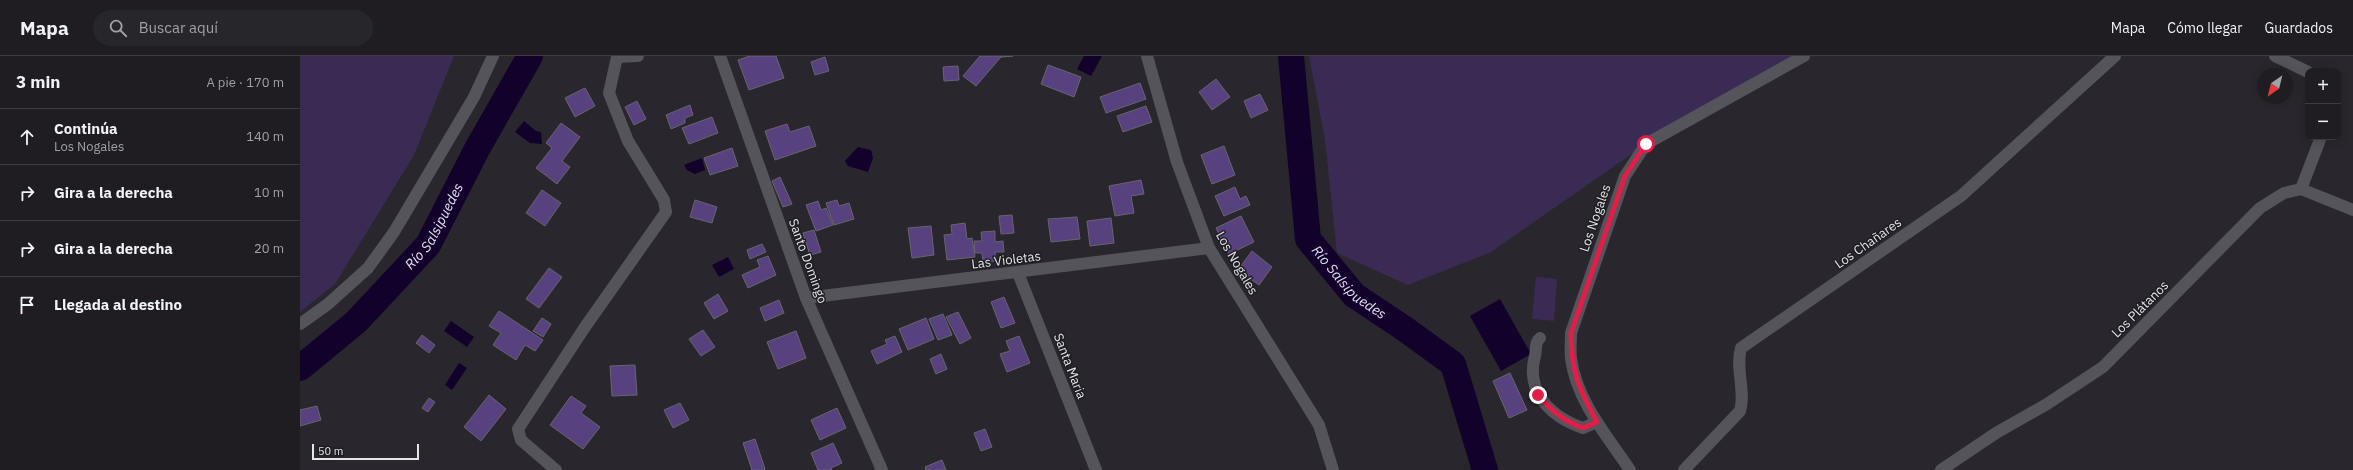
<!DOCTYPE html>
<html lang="es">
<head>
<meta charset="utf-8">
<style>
  :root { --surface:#1f1d22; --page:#27262a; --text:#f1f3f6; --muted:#a1a2a5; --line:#3c3b40 }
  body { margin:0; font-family:"IBM Plex Sans",sans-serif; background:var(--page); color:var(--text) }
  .controls { position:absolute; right:12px; top:12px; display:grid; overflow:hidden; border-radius:8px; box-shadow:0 2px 10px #0003 }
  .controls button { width:36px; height:36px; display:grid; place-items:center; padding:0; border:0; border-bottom:1px solid var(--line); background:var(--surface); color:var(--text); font:20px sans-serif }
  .compass { position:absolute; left:1957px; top:12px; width:36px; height:36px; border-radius:50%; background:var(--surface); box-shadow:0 2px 10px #0003; rotate:215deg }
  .scale { position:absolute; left:12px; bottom:10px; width:107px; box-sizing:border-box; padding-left:4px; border:2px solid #e5e4e8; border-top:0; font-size:11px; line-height:14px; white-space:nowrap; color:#e5e4e8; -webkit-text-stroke:3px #1f1d24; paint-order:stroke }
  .stop { position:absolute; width:12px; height:12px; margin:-9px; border:3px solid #e11d48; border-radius:50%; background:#fff }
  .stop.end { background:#e11d48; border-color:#fff; box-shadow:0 1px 4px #0008 }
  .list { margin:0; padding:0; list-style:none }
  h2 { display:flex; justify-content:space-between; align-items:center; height:52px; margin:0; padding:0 16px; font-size:17px }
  h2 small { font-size:13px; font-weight:400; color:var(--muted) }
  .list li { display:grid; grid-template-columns:26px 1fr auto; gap:12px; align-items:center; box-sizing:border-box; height:56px; padding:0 16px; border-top:1px solid var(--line) }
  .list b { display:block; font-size:15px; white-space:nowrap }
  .list p { margin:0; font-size:13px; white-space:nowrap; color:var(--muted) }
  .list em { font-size:13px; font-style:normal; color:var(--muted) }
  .icon { flex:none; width:22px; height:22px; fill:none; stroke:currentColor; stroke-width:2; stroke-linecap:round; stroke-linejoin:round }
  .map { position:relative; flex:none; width:2053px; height:414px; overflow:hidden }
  header { display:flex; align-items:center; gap:24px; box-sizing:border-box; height:56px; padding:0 20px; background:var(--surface); border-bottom:1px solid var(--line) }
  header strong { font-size:19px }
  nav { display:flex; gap:22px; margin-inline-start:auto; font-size:14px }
  .search { width:280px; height:36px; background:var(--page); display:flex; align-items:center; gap:10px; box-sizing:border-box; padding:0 14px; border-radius:22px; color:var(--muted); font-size:15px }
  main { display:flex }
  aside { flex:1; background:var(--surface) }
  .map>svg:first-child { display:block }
  .green { fill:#3a2b55 }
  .water { fill:#12012a }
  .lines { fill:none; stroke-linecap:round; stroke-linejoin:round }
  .river { stroke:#12012a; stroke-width:26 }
  .building { fill:#57417f; stroke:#67656c }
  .minor { stroke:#56545b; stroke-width:12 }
  .route { stroke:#e11d48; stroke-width:5 }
  .labels { text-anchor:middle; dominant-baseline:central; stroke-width:3; stroke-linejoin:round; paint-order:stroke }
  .street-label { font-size:13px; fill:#e5e4e8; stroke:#1f1d24 }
  .water-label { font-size:14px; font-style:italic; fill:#e6e1f4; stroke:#1f1d24 }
</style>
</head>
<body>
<header>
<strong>Mapa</strong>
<div class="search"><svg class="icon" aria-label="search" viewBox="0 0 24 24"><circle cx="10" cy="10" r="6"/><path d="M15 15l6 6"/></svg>Buscar aquí</div>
<nav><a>Mapa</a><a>Cómo llegar</a><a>Guardados</a></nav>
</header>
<main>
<aside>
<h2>3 min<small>A pie · 170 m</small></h2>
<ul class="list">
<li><svg class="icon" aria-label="ahead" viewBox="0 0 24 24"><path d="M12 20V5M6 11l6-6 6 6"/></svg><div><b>Continúa</b><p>Los Nogales</p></div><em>140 m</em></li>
<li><svg class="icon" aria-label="right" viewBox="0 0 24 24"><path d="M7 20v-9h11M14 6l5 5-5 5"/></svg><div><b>Gira a la derecha</b></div><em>10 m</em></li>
<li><svg class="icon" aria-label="right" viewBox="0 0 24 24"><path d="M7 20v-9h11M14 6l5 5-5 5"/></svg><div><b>Gira a la derecha</b></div><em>20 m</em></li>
<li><svg class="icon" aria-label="arrive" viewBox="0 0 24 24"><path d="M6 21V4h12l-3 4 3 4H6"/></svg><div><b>Llegada al destino</b></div></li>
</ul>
</aside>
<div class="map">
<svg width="2053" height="414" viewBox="0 0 2053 414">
  <rect width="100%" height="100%" fill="#29272d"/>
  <g class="green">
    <path d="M0,0H154L114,99L35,228L0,256Z"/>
    <path d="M1009,0H1504L1346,88L1191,196L1108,229L1037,197L1025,84Z"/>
    <path d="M1236,221L1257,223L1254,265L1232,263Z"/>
  </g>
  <g class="water">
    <path d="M784,0H802L791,20L777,13Z"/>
    <path d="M224,65L236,75L241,76L242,88L230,87L215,76Z"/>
    <path d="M558,91L571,94L573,102L568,116L548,110L545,105Z"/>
    <path d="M402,102L405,114L395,118L387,114L384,109Z"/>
    <path d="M428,201L434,213L419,221L412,209Z"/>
    <path d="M1200,243L1231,298L1201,315L1170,260Z"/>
    <path d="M151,265L174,281L167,291L144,275Z"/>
    <path d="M159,307L167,312L152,334L145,329Z"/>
  </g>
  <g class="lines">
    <g class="river">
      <path id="s1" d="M991,0L1008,183L1054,239L1105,273L1153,308L1185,414"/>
      <path id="s2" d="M0,312L56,266L128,189L177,93L230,0"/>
    </g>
  </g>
  <g class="building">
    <path d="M450,0H476L484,22L449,34L438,4Z"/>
    <path d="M680,0H713L701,1L676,30L663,20Z"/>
    <path d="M525,1L529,15L515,19L511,6Z"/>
    <path d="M748,9L781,21L774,41L741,28Z"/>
    <path d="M658,10L659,24L644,25L643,11Z"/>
    <path d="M916,23L930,41L912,54L899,36Z"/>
    <path d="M840,27L846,43L806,57L800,41Z"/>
    <path d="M285,32L295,50L275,61L265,42Z"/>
    <path d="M960,38L968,54L951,62L944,45Z"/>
    <path d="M337,45L346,63L334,69L325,51Z"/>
    <path d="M390,49L393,59L385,62V67L371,73L366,59Z"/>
    <path d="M846,50L852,66L823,76L817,60Z"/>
    <path d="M412,61L418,77L389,88L382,72Z"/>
    <path d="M261,67L280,81L262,105L270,111L257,128L236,112L252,92L246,87Z"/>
    <path d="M487,68L490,76L509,70L516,90L475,104L465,75Z"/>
    <path d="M924,90L935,119L912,128L901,99Z"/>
    <path d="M432,92L438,110L410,119L404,102Z"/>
    <path d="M480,121L492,148L483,151L472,125Z"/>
    <path d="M841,124L844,138L831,140L834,157L815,160L809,130Z"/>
    <path d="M935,131L940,143L946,140L950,149L924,160L915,140Z"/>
    <path d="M242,134L261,147L245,170L226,157Z"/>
    <path d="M395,144L417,151L412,167L390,161Z"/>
    <path d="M537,144L539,150L549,147L554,163L534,169L526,147Z"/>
    <path d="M518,145L521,154L526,152L533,169L516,175L506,149Z"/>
    <path d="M712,159L714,177L701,178L699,160Z"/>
    <path d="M941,160L954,186L929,198L916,172Z"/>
    <path d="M777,161L780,183L751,186L748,163Z"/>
    <path d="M811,162L814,187L790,190L787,165Z"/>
    <path d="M665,167L667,183L672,182L675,201L647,204L644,179L652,178L651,169Z"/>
    <path d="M631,170L634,199L612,202L608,172Z"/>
    <path d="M514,174L521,196L510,199L503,177Z"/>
    <path d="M695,175V186L703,185L704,196H695L696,205L683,206L682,197H675L674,185H682L681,176Z"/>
    <path d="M462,188L466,196L450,203L447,194Z"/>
    <path d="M952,195L972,211L959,229L938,214Z"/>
    <path d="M468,200L476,219L448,232L442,219L460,211L457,204Z"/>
    <path d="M249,212L262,221L239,252L226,243Z"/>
    <path d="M418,238L428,255L414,263L404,247Z"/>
    <path d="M704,241L715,267L701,272L691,246Z"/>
    <path d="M479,244L484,257L465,265L460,252Z"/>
    <path d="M199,255L243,284L235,295L225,289L216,304L193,289L201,277L189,270Z"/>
    <path d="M658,256L671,282L660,288L646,261Z"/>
    <path d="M643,258L652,279L638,284L629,263Z"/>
    <path d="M242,262L251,268L243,281L233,275Z"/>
    <path d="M626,262L634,283L608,294L599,273Z"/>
    <path d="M403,274L415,291L401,300L389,283Z"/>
    <path d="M496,275L506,302L478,313L467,286Z"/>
    <path d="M122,279L135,289L129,297L116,287Z"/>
    <path d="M595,280L602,296L577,308L571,295L587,288L585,284Z"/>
    <path d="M719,280L730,307L707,316L700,298L710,295L706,285Z"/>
    <path d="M641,298L647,313L636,318L630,303Z"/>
    <path d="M335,309L337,339L312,340L310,310Z"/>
    <path d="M1210,317L1227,354L1209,362L1193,325Z"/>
    <path d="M189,339L206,353L181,385L164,371Z"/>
    <path d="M271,340L286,350L281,357L300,371L283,393L250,369Z"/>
    <path d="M129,342L135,346L128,356L122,352Z"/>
    <path d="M380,347L389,364L373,372L364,354Z"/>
    <path d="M17,350L21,364L0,370V354Z"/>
    <path d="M537,352L546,372L520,384L511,364Z"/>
    <path d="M685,373L692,391L681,395L674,377Z"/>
    <path d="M455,383L465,413L464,414H452L443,387Z"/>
    <path d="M533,387L542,407L531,412L532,414H518L511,397Z"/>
    <path d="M642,404L646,414H626L625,411Z"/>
  </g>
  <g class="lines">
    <g class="minor">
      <path d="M420,0L506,242L582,414"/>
      <path d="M847,0L877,106L909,192L1019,369L1033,414"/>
      <path d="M1975,0L2008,16"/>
      <path d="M317,1L338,0"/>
      <path d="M2001,133L2021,81"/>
      <path d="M718,217L796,414"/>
      <path d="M506,242L909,192"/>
      <path d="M0,268L28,248L68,212L94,176L174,41L193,0"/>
      <path d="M1240,282C1234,287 1237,293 1235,300C1225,336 1251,361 1283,372L1297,366"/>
      <path d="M256,414L221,384L218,373L285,271L366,156L364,144L328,85L309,37L317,1"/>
      <path d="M1330,414C1307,380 1276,344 1271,302C1270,294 1271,285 1271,277L1325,120L1346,88L1504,0"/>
      <path d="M1384,414L1440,355C1446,335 1435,313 1441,292L1661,140L1815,0"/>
      <path d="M1641,414L1696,377L1747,348L1803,311L1960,152L1984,137L2001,133L2053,154"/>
    </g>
  </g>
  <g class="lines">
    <path class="route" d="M1238,339C1251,354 1263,365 1283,372L1297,366C1279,333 1271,316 1271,277L1325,120L1346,88"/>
  </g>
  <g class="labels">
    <g class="street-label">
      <text transform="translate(1295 162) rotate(-71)">Los Nogales</text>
      <text transform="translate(1568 187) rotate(-35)">Los Chañares</text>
      <text transform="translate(706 204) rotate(-7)">Las Violetas</text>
      <text transform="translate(508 205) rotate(70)">Santo Domingo</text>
      <text transform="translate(937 207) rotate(60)">Los Nogales</text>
      <text transform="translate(1840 253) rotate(-45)">Los Plátanos</text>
      <text transform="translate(770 310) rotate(69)">Santa Maria</text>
    </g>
    <g class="water-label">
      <text stroke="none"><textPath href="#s2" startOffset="197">Río Salsipuedes</textPath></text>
      <text stroke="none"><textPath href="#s1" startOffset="244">Río Salsipuedes</textPath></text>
    </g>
  </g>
</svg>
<div class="controls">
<button>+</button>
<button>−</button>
</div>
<svg class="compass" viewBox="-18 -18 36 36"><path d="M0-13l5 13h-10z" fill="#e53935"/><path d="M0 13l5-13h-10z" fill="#a1a2a5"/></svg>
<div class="scale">50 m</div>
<div class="stop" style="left:1346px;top:88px"></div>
<div class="stop end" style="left:1238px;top:339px"></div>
</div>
</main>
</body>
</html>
